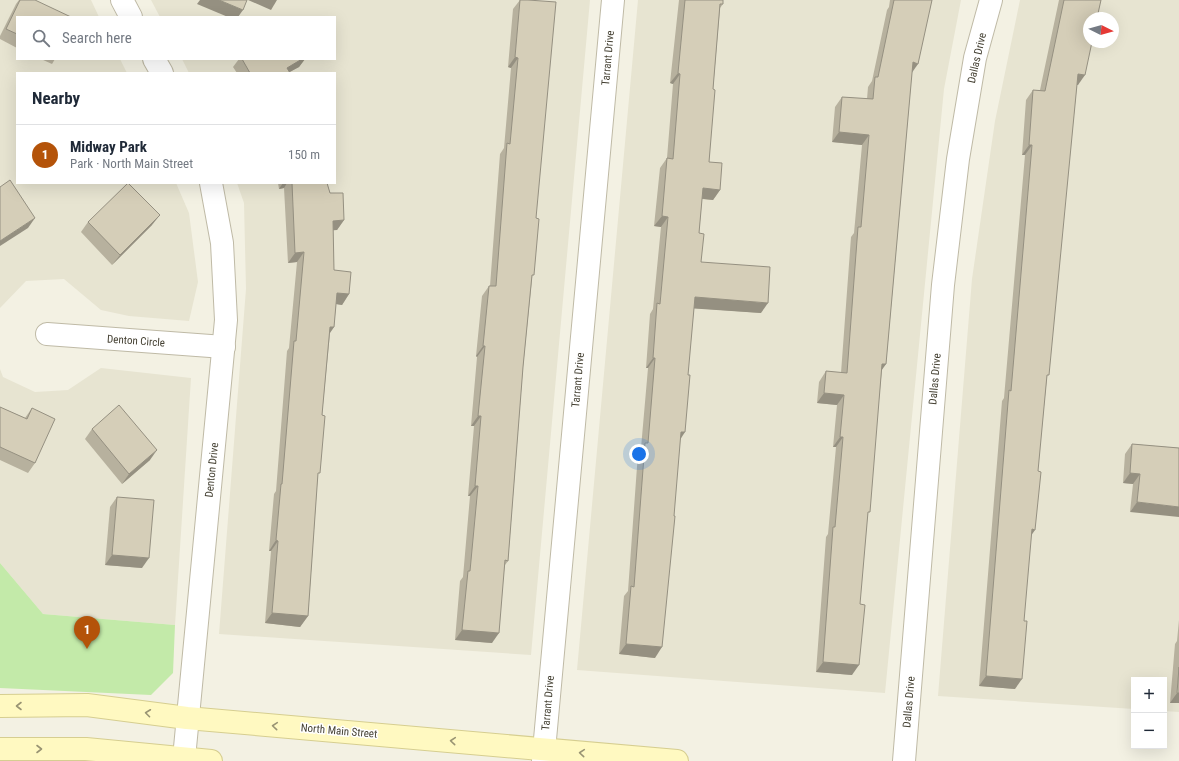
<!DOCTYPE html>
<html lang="en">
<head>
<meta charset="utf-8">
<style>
  :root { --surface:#fff; --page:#f6f6f7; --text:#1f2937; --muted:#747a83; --line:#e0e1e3; --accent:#b45309 }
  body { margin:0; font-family:"Roboto Condensed",sans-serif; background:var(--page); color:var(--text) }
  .controls { position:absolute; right:12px; bottom:12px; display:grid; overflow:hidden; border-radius:0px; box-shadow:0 4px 16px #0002 }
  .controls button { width:36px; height:36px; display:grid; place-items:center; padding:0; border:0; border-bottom:1px solid var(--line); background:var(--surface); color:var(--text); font:20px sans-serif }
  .compass { position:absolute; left:1083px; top:12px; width:36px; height:36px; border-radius:50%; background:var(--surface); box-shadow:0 4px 16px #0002; rotate:95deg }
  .you { position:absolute; left:639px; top:454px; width:14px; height:14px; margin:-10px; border:3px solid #fff; border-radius:50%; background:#1a73e8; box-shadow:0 0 0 6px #1a73e833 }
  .badge { display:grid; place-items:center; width:26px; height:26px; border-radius:50%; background:var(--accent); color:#fff; font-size:13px; font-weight:700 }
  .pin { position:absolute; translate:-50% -33px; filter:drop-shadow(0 1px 2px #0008) }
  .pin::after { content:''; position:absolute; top:21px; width:14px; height:12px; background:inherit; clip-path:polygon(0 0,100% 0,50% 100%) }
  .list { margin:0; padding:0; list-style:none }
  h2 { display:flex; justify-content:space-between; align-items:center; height:52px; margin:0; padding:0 16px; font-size:17px }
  h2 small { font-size:13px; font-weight:400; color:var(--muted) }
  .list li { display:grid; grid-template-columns:26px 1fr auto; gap:12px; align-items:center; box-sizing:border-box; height:60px; padding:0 16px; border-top:1px solid var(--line) }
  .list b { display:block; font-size:15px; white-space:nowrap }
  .list p { margin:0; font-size:13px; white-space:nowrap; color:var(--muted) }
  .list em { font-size:13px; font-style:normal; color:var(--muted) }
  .icon { flex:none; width:22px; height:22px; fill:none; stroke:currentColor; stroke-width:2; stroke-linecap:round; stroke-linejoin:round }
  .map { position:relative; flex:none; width:1179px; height:761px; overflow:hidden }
  .search { position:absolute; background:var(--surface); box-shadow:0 4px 16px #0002; left:16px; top:16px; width:320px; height:44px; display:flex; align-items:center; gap:10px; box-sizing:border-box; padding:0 14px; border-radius:0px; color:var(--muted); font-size:15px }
  .panel { position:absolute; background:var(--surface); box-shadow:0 4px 16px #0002; left:16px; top:72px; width:320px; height:112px; border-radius:0px }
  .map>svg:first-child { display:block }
  .residential { fill:#e7e4d1; fill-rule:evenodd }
  .green { fill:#c3eaa9 }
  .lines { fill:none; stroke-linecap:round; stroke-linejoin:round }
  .street-casing { stroke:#bfbaa6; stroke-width:24 }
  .secondary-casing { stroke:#d6ce90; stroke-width:24 }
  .street { stroke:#fff; stroke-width:22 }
  .secondary { stroke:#fff9c1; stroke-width:22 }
  .wall { fill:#b7b19e }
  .shaded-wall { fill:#959081 }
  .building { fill:#d5ceb8; stroke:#959081 }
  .oneway { stroke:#999473 }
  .labels { text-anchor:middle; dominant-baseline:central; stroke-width:3; stroke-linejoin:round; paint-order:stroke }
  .street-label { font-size:11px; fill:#454133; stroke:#fff }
</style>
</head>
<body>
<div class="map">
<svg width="1179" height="761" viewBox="0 0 1179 761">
  <rect width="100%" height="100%" fill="#f3f1e3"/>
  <g class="residential">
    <path d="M0,0H91L99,17H17V59H120L127,73H17V183H176L189,213L198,282L189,321L129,316L101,310L64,279L26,281L0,308Z"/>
    <path d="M151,0H590L531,655L219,634L246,289L244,203L237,183H335V73H189L182,59H335V17H160Z"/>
    <path d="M638,0H961L944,89L885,693L577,670Z"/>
    <path d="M1020,0H1179V712L1164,711V680H1134V709L938,696L972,279L995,121ZM1089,18H1113V42H1089Z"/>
    <path d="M101,368L191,378L175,625L43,614L0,563V369L3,377L35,392L68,390Z"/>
  </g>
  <path class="green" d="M0,563L43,614L175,625L173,673L151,695L0,688Z"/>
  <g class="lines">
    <defs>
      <g id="street">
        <path d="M122,0L131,17"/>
        <path d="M154,59L162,73"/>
        <path d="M47,334L224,347"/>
        <path d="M184,758L226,320L222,243L211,183"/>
        <path d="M543,761L613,0"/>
        <path d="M904,761L943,285L958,159L975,58L991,0"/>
      </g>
      <g id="secondary">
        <path d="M0,706L87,705L187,718L677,761"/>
        <path d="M0,749H86L211,761"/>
      </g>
    </defs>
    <use href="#street" class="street-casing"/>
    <use href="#secondary" class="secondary-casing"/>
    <use href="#street" class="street"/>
    <use href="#secondary" class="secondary"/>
  </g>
  <g class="wall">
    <path d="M19,0H35L17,17V48L0,39V36L16,4Z"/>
    <path d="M520,0H528L536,218L532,279L523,367L508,561L505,565L492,643L455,640L460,581L463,577L470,496H468L474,426H471L477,357L476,356L482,296L489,286H490L500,154L504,148L511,68L508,67L513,9Z"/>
    <path d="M679,0H723V4L720,8L713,89L709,162L720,190L713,200L702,199L699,233L701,262L761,313L694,308L680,440L655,658L619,654L624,596L628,591L638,453L641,448L648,368H646L650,314L653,309L661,227L654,226L660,168L667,158L673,84L670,83Z"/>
    <path d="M890,0H932L912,72L886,364L882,369L852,675L816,672L826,537L828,534L836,447H833L837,405L817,403L819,382L826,371L841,373L851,237L854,233L862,145L832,142L835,107L842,97L867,99L868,87L872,81L887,10L889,7Z"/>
    <path d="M1059,0H1101L1078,85H1077L1015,689L979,686L1002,401L1004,398L1025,155H1022L1026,100L1033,90H1040Z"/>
    <path d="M41,59H55L52,64Z"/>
    <path d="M239,59H305L299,67L289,72L290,73H237L233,67Z"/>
    <path d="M278,183H327L330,193L344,220L337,230H333L334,270L349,294L342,305L336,304L334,327L330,333L322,415L308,616L300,627L265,623L271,551H269L274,494L276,491L287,351L289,348L297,262L288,263L284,188L279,189Z"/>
    <path d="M88,222L152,225L112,265L81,232Z"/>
    <path d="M0,407L25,418L32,408L35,463L28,473L0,460Z"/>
    <path d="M92,429L150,460L122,484L85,439Z"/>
    <path d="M1132,444L1179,448L1130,512L1133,484L1123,483L1125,454Z"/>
    <path d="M117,497L142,568L105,565L110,507Z"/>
    <path d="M1179,620V703H1170L1175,644L1177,641Z"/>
  </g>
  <g class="shaded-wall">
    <path d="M200,0H219L243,10L238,17H228L197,4Z"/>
    <path d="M248,0H277L271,10Z"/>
    <path d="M515,57L518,58L511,68L508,67Z"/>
    <path d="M302,59H305L299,67L288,73L287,68Z"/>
    <path d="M913,62L918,64L911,74Z"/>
    <path d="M678,73L680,74L673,84L670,83Z"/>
    <path d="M1078,74L1085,75L1078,85L1071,84Z"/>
    <path d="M839,132L869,135L862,145L832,142Z"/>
    <path d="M1029,145H1032L1025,155H1022Z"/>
    <path d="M283,183H287L284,188L279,189Z"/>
    <path d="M703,188L720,190L713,200L696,198Z"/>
    <path d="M160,215L152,225L112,265L120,255Z"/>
    <path d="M662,216L668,217L661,227L654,226Z"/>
    <path d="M35,218L28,228L0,246V241Z"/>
    <path d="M344,220L337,230L325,231L333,221Z"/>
    <path d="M304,252L297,262L288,263L295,253Z"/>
    <path d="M337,293L349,294L342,305L330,303Z"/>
    <path d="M695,297L768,303L761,313L687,308Z"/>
    <path d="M330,327H334L327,337Z"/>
    <path d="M483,346H485L477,357L476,356Z"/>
    <path d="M653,358H655L648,368H646Z"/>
    <path d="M882,364H886L879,374Z"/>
    <path d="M824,393L844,395L837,405L817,403Z"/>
    <path d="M478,416H481L474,426H471Z"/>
    <path d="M681,432H685L678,443Z"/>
    <path d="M840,437H843L836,447H833Z"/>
    <path d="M157,450L150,460L122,484L129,474Z"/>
    <path d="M1130,473L1140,474L1133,484L1123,483Z"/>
    <path d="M475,486H478L470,496H468Z"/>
    <path d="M1137,502L1179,507V517L1130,512Z"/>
    <path d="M1032,529L1035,530L1028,540Z"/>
    <path d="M276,540L278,541L271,551H269Z"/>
    <path d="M112,555L149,558L142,568L105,565Z"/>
    <path d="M272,613L308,616L300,627L265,623Z"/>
    <path d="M462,630L499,633L492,643L455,640Z"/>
    <path d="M626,644L662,647L655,658L619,654Z"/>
    <path d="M823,662L859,665L852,675L816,672Z"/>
    <path d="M986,676L1022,679L1015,689L979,686Z"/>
    <path d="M1177,693H1179V703H1170Z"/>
  </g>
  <g class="building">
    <path d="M20,0H35L71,17H17V34L6,29Z"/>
    <path d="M219,0H247L243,10Z"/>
    <path d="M520,0H528L556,2L536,218L539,219L534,275H532L523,367L508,561L505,560L499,633L462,630L468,571H470L478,486H475L481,416H478L485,346H483L489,286H496L507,143L510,144L518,58L515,57Z"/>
    <path d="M685,0H723V4H720L713,89L715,90L709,162L722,163L720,190L703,188L699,233L704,234L701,262L770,267L768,303L695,297L688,375H690L685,432H681L674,516H675L662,647L626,644L631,586L634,587L645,443H648L655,358H653L657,303L660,304L668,217L662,216L667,158L673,159L680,74L678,73Z"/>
    <path d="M894,0H932L918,64L913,62L886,364H882L870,512H868L860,604L865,605L859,665L823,662L833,527H835L843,437H840L844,395L824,393L826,371L847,373L858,227H861L869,135L839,132L842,97L873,99L875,77H878Z"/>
    <path d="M1064,0H1101L1097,18H1089V42H1092L1085,75L1078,74L1049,375H1047L1038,471L1041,472L1035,530L1032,529L1024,621H1027L1022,679L986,676L1009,390L1011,391L1032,145H1029L1033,90L1045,91Z"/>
    <path d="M242,59H302L287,68L290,73H250Z"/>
    <path d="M10,180L35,218L0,241V187Z"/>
    <path d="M128,183L160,215L120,255L88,222Z"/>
    <path d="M292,183H327L330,193H343L344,220L333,221L334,270L351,272L349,294L337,293L334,327H330L322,415L325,416L320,473H318L308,616L272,613L278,541L276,540L281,484H282L294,341H296L304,252L295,253Z"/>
    <path d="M119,405L157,450L129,474L92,429Z"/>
    <path d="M0,407L27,419L32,408L55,419L35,463L0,447Z"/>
    <path d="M1132,444L1179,448V507L1137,502L1140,474L1130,473Z"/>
    <path d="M117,497L154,500L149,558L112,555Z"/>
    <path d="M1179,667V693H1177Z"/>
  </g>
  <defs><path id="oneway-chevron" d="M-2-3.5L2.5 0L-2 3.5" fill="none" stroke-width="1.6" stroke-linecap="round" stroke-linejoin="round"/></defs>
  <g class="oneway">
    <use href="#oneway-chevron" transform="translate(19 706) rotate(180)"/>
    <use href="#oneway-chevron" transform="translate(148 713) rotate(-173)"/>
    <use href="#oneway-chevron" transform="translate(275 726) rotate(-175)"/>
    <use href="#oneway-chevron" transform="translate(453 741) rotate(-175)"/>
    <use href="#oneway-chevron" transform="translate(39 749)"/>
    <use href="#oneway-chevron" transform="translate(582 753) rotate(-175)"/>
  </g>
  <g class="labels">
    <g class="street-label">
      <text transform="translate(608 58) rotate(-85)">Tarrant Drive</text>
      <text transform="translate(977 58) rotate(-77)">Dallas Drive</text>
      <text transform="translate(136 341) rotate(4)">Denton Circle</text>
      <text transform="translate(935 379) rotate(-85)">Dallas Drive</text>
      <text transform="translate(578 380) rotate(-85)">Tarrant Drive</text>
      <text transform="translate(212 470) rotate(-84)">Denton Drive</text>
      <text transform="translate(909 702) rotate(-85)">Dallas Drive</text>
      <text transform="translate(548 703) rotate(-85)">Tarrant Drive</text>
      <text transform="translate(339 731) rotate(5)">North Main Street</text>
    </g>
  </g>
</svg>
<div class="controls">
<button>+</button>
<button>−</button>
</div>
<svg class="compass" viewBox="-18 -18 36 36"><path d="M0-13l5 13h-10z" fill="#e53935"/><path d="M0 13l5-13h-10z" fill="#747a83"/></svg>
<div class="you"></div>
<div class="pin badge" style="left:87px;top:649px">1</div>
<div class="search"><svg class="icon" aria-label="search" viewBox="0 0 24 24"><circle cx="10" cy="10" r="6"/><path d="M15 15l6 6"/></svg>Search here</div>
<section class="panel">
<h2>Nearby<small></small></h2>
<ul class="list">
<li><span class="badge">1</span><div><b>Midway Park</b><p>Park · North Main Street</p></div><em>150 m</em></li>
</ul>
</section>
</div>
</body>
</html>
